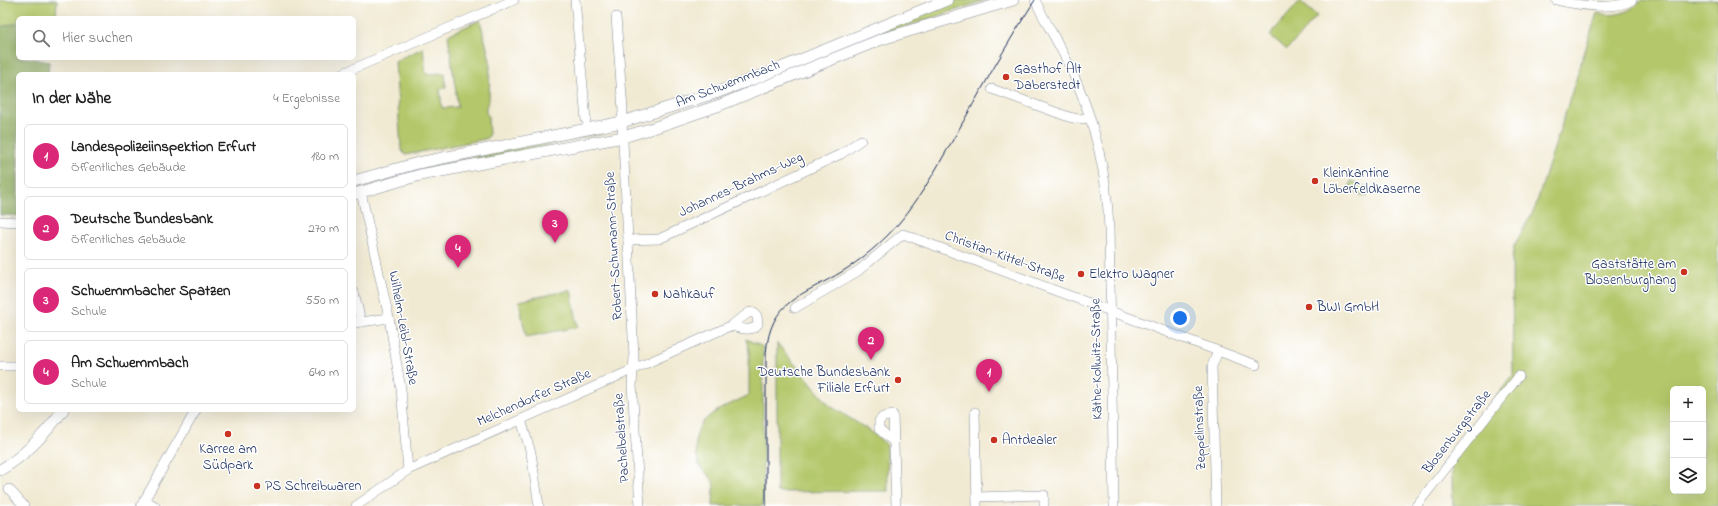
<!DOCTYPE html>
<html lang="de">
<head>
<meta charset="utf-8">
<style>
  :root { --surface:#fff; --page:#f6f6f6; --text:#222; --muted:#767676; --line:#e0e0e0; --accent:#db2777 }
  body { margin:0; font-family:"Indie Flower",sans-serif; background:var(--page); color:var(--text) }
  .controls { position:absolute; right:12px; bottom:12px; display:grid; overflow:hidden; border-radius:6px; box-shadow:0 4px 16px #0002 }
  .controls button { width:36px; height:36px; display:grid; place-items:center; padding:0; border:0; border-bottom:1px solid var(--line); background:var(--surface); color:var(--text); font:20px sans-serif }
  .you { position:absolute; left:1180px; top:318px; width:14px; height:14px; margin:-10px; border:3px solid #fff; border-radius:50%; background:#1a73e8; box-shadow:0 0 0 6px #1a73e833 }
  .badge { display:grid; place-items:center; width:26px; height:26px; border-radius:50%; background:var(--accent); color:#fff; font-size:13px; font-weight:700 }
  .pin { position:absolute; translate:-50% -33px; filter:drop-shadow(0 1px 2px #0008) }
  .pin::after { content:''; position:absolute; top:21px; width:14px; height:12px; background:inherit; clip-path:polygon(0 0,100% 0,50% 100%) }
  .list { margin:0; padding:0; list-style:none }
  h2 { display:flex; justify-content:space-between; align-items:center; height:52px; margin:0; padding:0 16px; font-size:17px }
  h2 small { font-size:13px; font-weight:400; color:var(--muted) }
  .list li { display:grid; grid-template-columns:26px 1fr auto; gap:12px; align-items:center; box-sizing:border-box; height:64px; margin:0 8px 8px; padding:0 8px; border:1px solid var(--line); border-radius:6px }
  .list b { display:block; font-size:15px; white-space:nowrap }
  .list p { margin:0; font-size:13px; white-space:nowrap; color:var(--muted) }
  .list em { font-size:13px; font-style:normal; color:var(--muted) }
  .icon { flex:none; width:22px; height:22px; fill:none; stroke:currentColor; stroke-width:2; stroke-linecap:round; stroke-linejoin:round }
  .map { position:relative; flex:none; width:1718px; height:506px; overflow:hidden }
  .search { position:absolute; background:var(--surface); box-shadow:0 4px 16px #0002; left:16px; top:16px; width:340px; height:44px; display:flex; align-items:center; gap:10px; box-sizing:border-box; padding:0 14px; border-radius:6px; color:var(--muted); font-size:15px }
  .panel { position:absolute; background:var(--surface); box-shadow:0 4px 16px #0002; left:16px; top:72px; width:340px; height:340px; border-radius:6px }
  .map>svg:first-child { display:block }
  .green { fill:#b4c76b; stroke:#687b64; fill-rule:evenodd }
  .forest { fill:#8fac5f; stroke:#556e5e }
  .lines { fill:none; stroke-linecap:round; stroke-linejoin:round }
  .minor-casing { stroke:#868c98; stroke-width:10 }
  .major-casing { stroke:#868c98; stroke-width:12 }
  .minor { stroke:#fff; stroke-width:9 }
  .major { stroke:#fff; stroke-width:11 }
  .tram { stroke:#1b2f5e; stroke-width:1 }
  .poi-dot { fill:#c8321e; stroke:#fff; stroke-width:1.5 }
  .labels { text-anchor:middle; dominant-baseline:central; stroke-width:3; stroke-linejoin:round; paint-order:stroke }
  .poi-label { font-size:14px; fill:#1b2f5e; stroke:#fff; text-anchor:start }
  .street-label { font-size:14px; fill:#1b2f5e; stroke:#fff }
</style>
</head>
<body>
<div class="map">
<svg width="1718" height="506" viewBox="0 0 1718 506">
  <rect width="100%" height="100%" fill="#fff"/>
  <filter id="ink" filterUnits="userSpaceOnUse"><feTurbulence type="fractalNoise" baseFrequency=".025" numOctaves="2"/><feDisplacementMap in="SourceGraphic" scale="8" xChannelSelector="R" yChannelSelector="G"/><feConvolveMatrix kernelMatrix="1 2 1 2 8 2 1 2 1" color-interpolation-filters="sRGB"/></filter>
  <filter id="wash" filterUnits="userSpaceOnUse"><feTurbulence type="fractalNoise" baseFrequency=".012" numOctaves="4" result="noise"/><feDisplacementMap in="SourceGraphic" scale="16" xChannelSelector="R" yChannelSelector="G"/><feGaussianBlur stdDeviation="0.9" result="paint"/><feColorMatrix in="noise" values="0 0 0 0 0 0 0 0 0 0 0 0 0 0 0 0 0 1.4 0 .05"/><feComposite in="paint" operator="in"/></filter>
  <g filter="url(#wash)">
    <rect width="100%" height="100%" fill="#f1ead3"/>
    <g class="green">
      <path d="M0,0H57L56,18H18V23L0,27Z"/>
      <path d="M958,0H986L872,38L871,35Z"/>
      <path d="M1641,0H1718V506H1453L1451,454L1513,375L1512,258L1514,246L1535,208L1597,13C1615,17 1628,14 1641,0ZM1673,389H1703V491H1673Z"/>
      <path d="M1300,1L1317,16L1287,50L1270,35Z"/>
      <path d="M480,20L490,60L489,101L486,107V113L488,115L489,136L485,139L405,155L401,149L395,62L399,59L423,48L426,74L445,73L446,88L440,89L442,108L458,107L448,35Z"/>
      <path d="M601,131L602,134L553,144L524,152L421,171V168Z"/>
      <path d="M1351,181L1370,188L1367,197L1348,190Z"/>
      <path d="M571,290L578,327L526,337L519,301Z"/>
      <path d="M746,339L763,347V506H713C713,499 715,488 713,481C710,475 701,471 699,464C685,418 716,412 749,395V351Z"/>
      <path d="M777,343L829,405L873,433L887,445L888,491L777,492Z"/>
    </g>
    <path class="forest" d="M18,23V58H29L49,62L48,74H18V216L0,215V27Z"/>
  </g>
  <g filter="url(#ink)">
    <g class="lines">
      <defs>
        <g id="minor">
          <path d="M575,0L586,120"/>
          <path d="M1035,0C1047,26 1063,50 1074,76C1095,123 1107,176 1109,228L1114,506"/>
          <path d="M1556,0C1575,5 1616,11 1632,0"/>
          <path d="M616,17L623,110L622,122L634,357L632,385L640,506"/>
          <path d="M341,74L514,0"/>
          <path d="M992,89L1069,117L1078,119L1089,118"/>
          <path d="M361,192L389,318L401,389L408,470"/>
          <path d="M0,221L18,222"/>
          <path d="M628,240L659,239L841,154L861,140"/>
          <path d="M354,292L361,322"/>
          <path d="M795,308L858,271L903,234L1256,365"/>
          <path d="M354,323L389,318"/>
          <path d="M0,366H18"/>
          <path d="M975,412L977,506"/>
          <path d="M521,420L531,453L539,506"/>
          <path d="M894,442L879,429V421L883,417L893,415L896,506"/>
          <path d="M9,489L24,506"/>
          <path d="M977,497L1044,495V506"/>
          <path d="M144,500L155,506"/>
          <path d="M141,506L196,410"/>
          <path d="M356,506L408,470L730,326L750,312L754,313L757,316L758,324C751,333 740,328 730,326"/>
          <path d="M1216,506L1212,366L1218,351"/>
          <path d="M1416,506L1519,376"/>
        </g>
        <g id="major">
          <path d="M354,181L418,163L622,122L715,93L761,76L947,0"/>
          <path d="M354,194L420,175L623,137L653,128L720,105L882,39L1013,0"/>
          <path d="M0,470C25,456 46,433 63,410"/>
        </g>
      </defs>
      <use href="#minor" class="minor-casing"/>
      <use href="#major" class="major-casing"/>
      <use href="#minor" class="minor"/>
      <use href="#major" class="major"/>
      <path class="tram" d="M766,506V354C770,299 803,296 843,271C859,261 874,249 888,235C916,207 934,172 954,138C980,92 1006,45 1035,0"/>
    </g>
  </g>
  <g class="poi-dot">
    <circle cx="1006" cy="77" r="4"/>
    <circle cx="1315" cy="181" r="4"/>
    <circle cx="1684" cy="272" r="4"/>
    <circle cx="1081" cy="274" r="4"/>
    <circle cx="655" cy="294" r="4"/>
    <circle cx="1309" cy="307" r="4"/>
    <circle cx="898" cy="380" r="4"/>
    <circle cx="228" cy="434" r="4"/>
    <circle cx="994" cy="440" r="4"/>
    <circle cx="257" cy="486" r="4"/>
  </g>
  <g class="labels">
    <g class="poi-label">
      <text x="1014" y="69">Gasthof Alt<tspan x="1014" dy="16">Daberstedt</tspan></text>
      <text x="1323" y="173">Kleinkantine<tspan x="1323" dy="16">Löberfeldkaserne</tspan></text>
      <text x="1676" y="264" text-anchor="end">Gaststätte am<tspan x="1676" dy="16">Blosenburghang</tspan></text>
      <text x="1089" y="274">Elektro Wagner</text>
      <text x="663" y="294">Nahkauf</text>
      <text x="1317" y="307">BWI GmbH</text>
      <text x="890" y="372" text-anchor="end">Deutsche Bundesbank<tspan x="890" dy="16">Filiale Erfurt</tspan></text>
      <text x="1002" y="440">Antdealer</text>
      <text x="228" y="449" text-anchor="middle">Karree am<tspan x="228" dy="16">Südpark</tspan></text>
      <text x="265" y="486">PS Schreibwaren</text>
    </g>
    <g class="street-label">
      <text transform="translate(728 84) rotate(-21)">Am Schwemmbach</text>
      <text transform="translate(741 185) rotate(-25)">Johannes-Brahms-Weg</text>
      <text transform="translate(614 246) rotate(-93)">Robert-Schumann-Straße</text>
      <text transform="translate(1005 257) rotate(20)">Christian-Kittel-Straße</text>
      <text transform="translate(403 328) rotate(80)">Wilhelm-Leibl-Straße</text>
      <text transform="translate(1097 359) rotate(-91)">Käthe-Kollwitz-Straße</text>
      <text transform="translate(534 398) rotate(-24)">Melchendorfer Straße</text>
      <text transform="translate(1200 428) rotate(-92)">Zeppelinstraße</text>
      <text transform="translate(1457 432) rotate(-52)">Blosenburgstraße</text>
      <text transform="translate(622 438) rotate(-94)">Pachelbelstraße</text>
    </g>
  </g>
</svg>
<div class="controls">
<button>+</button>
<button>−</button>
<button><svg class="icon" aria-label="layers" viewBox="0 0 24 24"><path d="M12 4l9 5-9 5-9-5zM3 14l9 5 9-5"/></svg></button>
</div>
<div class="you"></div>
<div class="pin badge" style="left:989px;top:392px">1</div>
<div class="pin badge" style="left:871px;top:360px">2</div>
<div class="pin badge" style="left:555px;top:243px">3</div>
<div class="pin badge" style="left:458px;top:268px">4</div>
<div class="search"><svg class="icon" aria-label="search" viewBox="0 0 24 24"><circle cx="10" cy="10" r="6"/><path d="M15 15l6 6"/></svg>Hier suchen</div>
<section class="panel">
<h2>In der Nähe<small>4 Ergebnisse</small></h2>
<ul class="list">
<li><span class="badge">1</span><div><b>Landespolizeiinspektion Erfurt</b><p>Öffentliches Gebäude</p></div><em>180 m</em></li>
<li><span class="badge">2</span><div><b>Deutsche Bundesbank</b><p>Öffentliches Gebäude</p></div><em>270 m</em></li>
<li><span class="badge">3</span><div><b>Schwemmbacher Spatzen</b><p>Schule</p></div><em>550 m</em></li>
<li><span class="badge">4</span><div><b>Am Schwemmbach</b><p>Schule</p></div><em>640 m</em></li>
</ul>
</section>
</div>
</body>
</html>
